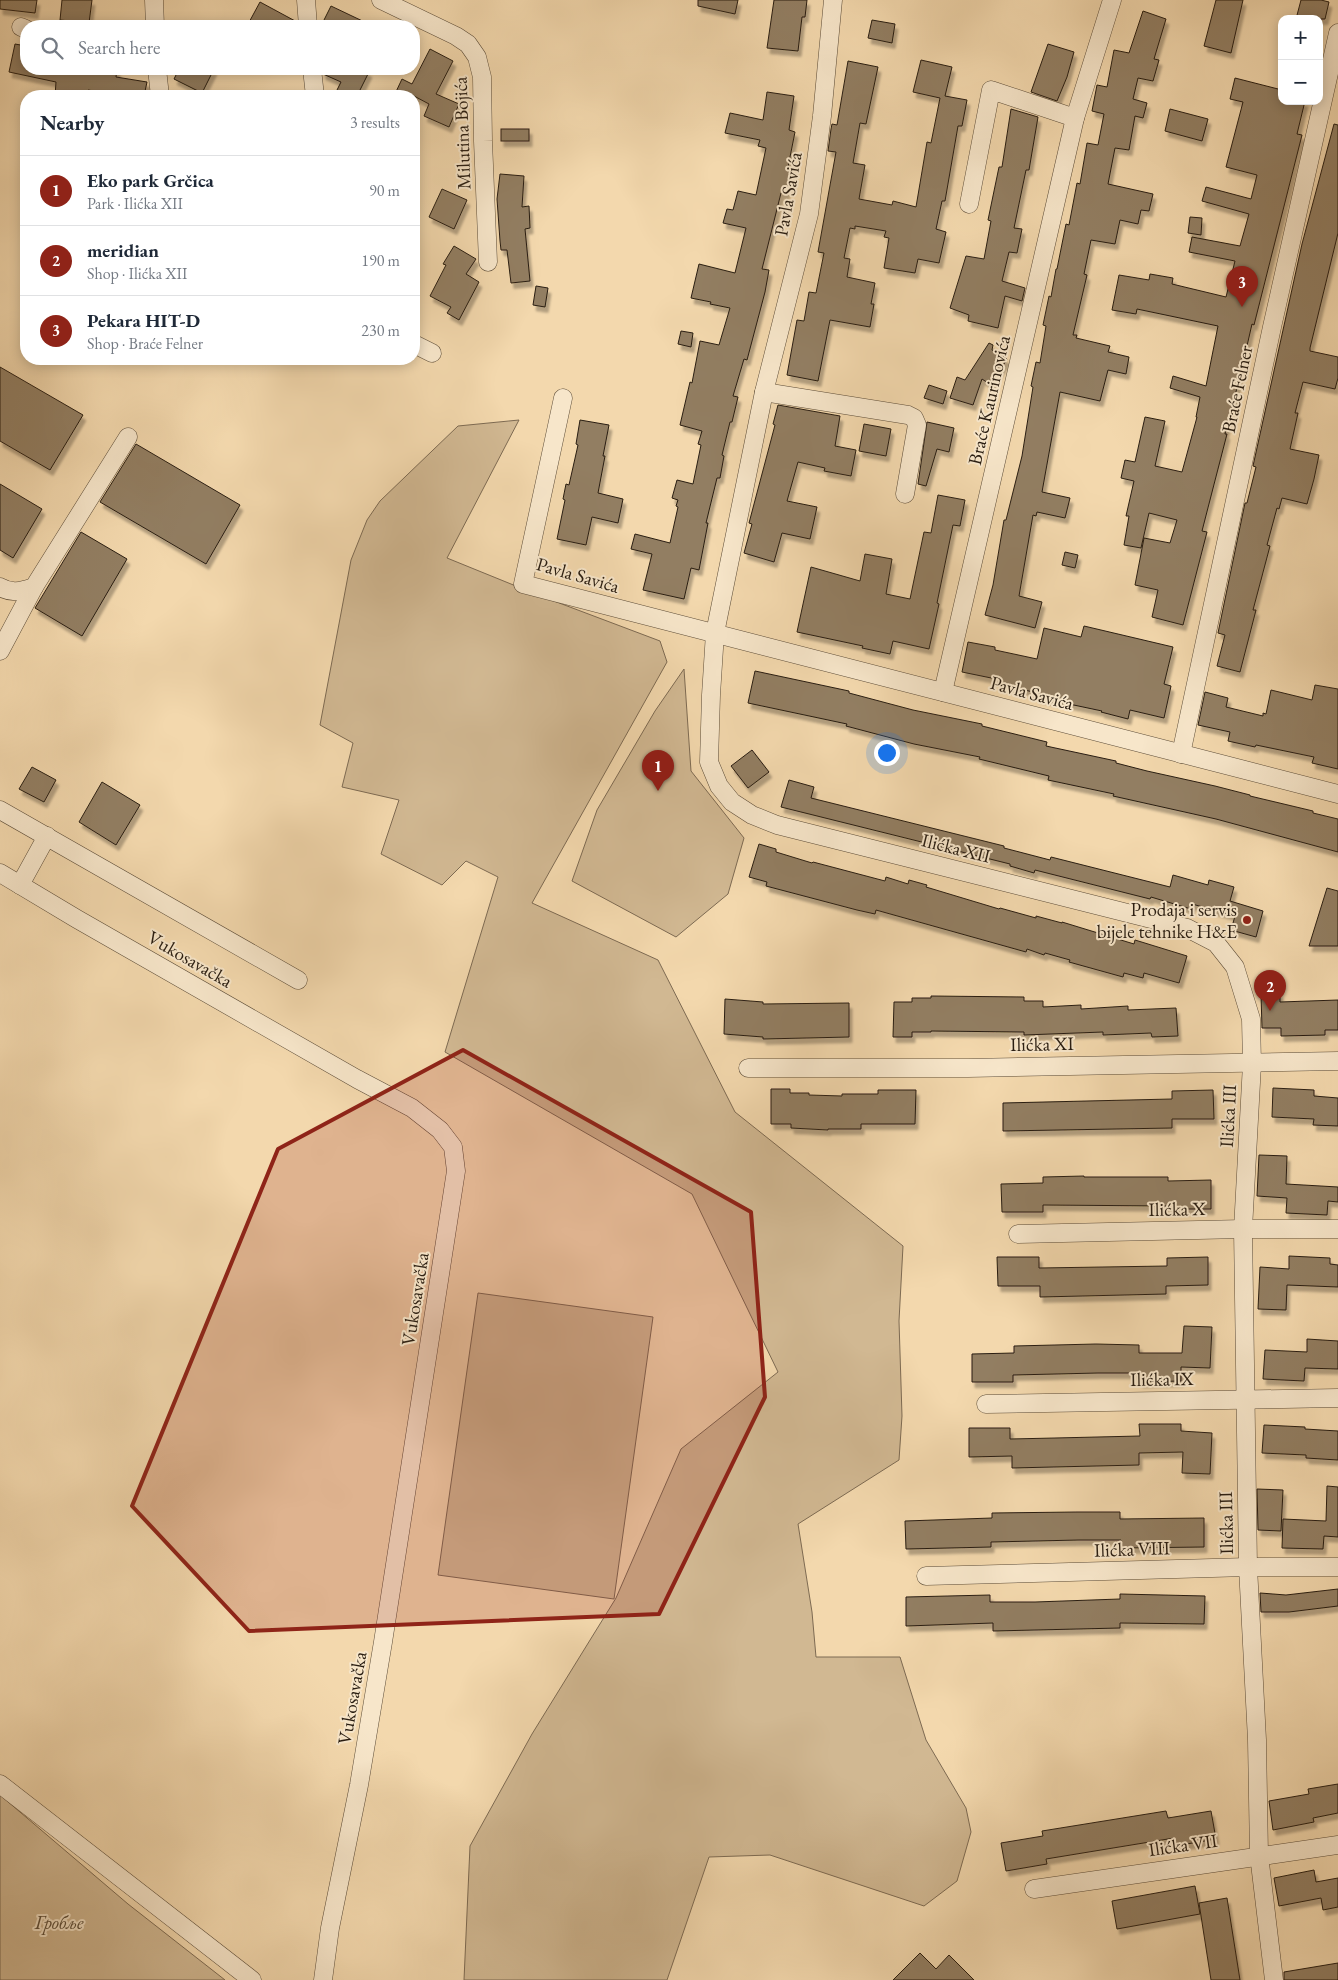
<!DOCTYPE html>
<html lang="en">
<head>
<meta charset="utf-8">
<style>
  :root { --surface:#fff; --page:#f2f2f3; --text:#1f2937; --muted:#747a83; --line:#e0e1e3; --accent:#8f2418 }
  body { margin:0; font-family:"EB Garamond",serif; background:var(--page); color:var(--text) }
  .controls { position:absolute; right:15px; top:15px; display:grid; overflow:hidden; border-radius:10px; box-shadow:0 2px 12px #0003 }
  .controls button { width:45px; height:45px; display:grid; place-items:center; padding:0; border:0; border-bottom:1px solid var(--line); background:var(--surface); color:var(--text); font:25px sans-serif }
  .you { position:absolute; left:886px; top:752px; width:18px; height:18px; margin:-12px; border:4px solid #fff; border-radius:50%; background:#1a73e8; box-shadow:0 0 0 8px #1a73e833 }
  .badge { display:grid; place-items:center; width:32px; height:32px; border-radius:50%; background:var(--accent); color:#fff; font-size:16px; font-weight:700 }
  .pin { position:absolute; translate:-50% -41px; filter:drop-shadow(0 1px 2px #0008) }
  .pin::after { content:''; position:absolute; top:26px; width:18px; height:15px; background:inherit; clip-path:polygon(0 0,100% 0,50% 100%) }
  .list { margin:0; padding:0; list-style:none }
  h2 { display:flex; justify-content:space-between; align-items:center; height:65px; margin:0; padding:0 20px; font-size:21px }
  h2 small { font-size:16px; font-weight:400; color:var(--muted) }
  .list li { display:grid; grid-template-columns:32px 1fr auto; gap:15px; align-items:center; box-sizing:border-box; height:70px; padding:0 20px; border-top:1px solid var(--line) }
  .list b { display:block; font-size:19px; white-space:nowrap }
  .list p { margin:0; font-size:16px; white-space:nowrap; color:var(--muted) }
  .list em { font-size:16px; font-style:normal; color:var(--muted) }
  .icon { flex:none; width:28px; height:28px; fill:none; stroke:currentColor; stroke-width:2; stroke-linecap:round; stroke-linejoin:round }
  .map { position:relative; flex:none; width:1338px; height:1980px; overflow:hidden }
  .search { position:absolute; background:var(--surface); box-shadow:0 2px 12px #0003; left:20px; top:20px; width:400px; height:55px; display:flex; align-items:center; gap:12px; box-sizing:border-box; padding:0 18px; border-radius:20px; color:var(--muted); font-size:19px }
  .panel { position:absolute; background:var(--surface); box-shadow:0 2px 12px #0003; left:20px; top:90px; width:400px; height:275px; border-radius:20px }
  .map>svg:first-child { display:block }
  .green { fill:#d1b892; stroke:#7d6a52 }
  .building { fill:#927e62; stroke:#291d11; filter:url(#shadow) }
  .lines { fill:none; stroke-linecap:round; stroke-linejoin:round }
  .minor-casing { stroke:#5c4c38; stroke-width:19 }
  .minor { stroke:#f7e6ca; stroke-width:18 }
  .marked { fill:#8f2418; fill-opacity:0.2; stroke:#8f2418; stroke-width:4; stroke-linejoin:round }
  .poi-dot { fill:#8f2418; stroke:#f7e6ca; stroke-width:2 }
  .labels { text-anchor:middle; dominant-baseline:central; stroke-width:4; stroke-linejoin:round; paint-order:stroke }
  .street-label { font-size:19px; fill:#291d11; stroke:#f7e6ca }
  .poi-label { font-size:19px; fill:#291d11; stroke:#f7e6ca; text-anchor:end }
  .park-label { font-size:19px; font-style:italic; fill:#5b4c38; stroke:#f7e6ca }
</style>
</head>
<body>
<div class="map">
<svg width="1338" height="1980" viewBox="0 0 1338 1980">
  <defs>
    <filter id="shadow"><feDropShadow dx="3" dy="5.5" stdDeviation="1" flood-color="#0004"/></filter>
  </defs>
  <rect width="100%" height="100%" fill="#f3d8ad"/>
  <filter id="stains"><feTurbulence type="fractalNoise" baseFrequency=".004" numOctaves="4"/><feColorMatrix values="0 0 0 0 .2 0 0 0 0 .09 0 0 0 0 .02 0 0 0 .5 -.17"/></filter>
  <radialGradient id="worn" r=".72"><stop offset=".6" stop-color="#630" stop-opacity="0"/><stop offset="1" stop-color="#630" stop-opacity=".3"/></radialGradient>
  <g class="green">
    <path d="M519,420L447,558L538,595L660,641L667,662L532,903L658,960L735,1112L903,1246L899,1321L902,1416L899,1460L798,1524L812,1612L816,1657H900L926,1740L966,1808L971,1832L957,1881L924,1906L770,1855L709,1857L667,1980H464L470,1846L532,1734L616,1598L681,1449L778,1372L692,1194L445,1052L498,877L466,861L442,885L381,854L399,800L342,787L353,743L320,725L351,560L367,520L380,501L458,426Z"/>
    <path d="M684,669L691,771L744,838L728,894L676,937L572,881L597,810L655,711Z"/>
    <path d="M478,1293L653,1317L614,1599L438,1575Z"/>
    <path d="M0,1795L128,1904L225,1980H0Z"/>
  </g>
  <g class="building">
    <path d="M0,0H37L35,13L0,9Z"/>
    <path d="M62,0H92L89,23L60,20Z"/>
    <path d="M698,0H738L735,14L698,6Z"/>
    <path d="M774,0H807L805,17H802L798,51L767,48Z"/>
    <path d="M1216,0H1243L1231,53L1204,46Z"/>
    <path d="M1301,0H1321L1329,2L1325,19H1296Z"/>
    <path d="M260,2L297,22V26H247Z"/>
    <path d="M331,6L373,26H321Z"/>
    <path d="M1143,11L1166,19L1154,59L1159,60L1153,81L1138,78L1133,99L1147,103L1143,118L1135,116L1129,150L1115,148L1108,184L1153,194L1149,211L1141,210L1138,224L1120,220L1115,244L1091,240L1084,274L1087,275L1073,335H1077L1076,338L1110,346L1108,352L1129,357L1126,374L1108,370L1100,401L1060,392L1042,492L1070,498L1065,518L1037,512L1036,516L1033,515L1019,596L1042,602L1035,628L985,615L993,585L1004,520H1006L1022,456L1033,387L1031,386L1036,362L1040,363L1046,326L1043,325L1049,296L1051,297L1056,269H1057L1066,224L1069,225L1077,183L1080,184L1087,143L1098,145L1104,114L1092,111L1097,85L1107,87L1114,50L1129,53Z"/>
    <path d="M872,20L895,24L892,43L868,38Z"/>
    <path d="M15,44L26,46V69H117L116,77L147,82L144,96H119V95L88,90L87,96H55L56,82L9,72Z"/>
    <path d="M1048,44L1074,52L1067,77L1057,101L1031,92Z"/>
    <path d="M430,49L453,61L436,94L459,104L449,127L424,116L429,104L414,96H394L402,79L412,84Z"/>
    <path d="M921,60L952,67L945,96L967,100L962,126H958L945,201H942L936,229L946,232L939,263L918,259L915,273L884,268L889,238L884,237L886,231L855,226V229L850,228L844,258L850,259L847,277L875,283L871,304H874L870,327L830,320L818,381L787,375L797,320L804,321L809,292L816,293L824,253L818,252L836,152L828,151L831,129L832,124L837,125L848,61L878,67L866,124L860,123L853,163L865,165L859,199L892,205L893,201L916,207L927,142L931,143L940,98L913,92Z"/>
    <path d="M179,69H214L202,93L174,79Z"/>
    <path d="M323,69H363L369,72L357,96H334L341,82L323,74Z"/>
    <path d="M1235,78L1282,90V101H1305L1297,134L1302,135L1254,325L1252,324L1244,359L1242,358L1238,384L1225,434H1227L1202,531L1207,532L1183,625L1152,617L1158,590L1135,585L1144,538L1170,543L1177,520L1149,513L1141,548L1124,545L1129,516H1126L1134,481L1121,478L1125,460L1135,462L1145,417L1165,421L1155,466L1182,472L1197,417H1196L1200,397L1170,388L1173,376L1206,386L1218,326L1137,309L1136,314L1112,310L1119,275L1149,280L1150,274L1173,278L1172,284L1226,297L1235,261L1189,252L1192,237L1240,246L1249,214L1202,201L1206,187L1251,199L1257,175L1226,167L1243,102L1230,99Z"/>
    <path d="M767,92L794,96L789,130L795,132L788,167L792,168L786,194L781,193L762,269L769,270L765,292L747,360L744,359L733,396L738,397L732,422H730L722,455L724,456L720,478H717L706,523H708L699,570L691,568L684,599L643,590L652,554L631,549L635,534L670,543L678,507L676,506L678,500L672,498L677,480L693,484L701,445L698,444L702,431L680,425L690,382L692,383L700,341L719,345L730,308L710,304L711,302L691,298L699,264L735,273L746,228L723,223L727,209L733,210L738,191L756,195L766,148L758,146L760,140L725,133L730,113L763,120Z"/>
    <path d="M1011,109L1038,117L1029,170H1026L1014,228L1022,229L1017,253L1009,252L1002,281L1025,288L1022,301L1005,296L998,328L968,321L969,315L950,308L966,256L984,259L991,221L988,220L999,167H1002Z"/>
    <path d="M1170,109L1208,119L1202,141L1165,131Z"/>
    <path d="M1334,124L1338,125V233L1310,348V351L1338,357V378L1335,389L1303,382L1295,413H1298L1290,449L1319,455L1314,479L1307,504L1282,498L1279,509L1277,508L1267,545L1270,546L1253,610H1256L1240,672L1217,666L1225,635L1218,633L1245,503H1247L1256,467L1253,466L1302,244Z"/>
    <rect x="501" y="129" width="28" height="12"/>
    <path d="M500,174L524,176L522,207L529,206L530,228L525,229L530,281L511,283L507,250H501L500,241L497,199Z"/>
    <path d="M442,189L467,200L454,229L429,217Z"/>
    <path d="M1190,217L1202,218L1201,235L1188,233Z"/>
    <path d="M454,246L476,259L466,274L479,282L459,320L447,313L451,307L430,296L446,265L443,264Z"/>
    <path d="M536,286L548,288L545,307L533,305Z"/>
    <path d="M681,331L693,333L691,347L678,344Z"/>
    <path d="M989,343L993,345L992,350L1007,359L991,385L982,379L973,405L950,398L957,377L965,380Z"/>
    <path d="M0,367L83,415L50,470L0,441Z"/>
    <path d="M929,385L947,391L943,404L924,398Z"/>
    <path d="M778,405L840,416L835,446L856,450L851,476L824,471L825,468L798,462L787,501L817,507L810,539L782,533L774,562L744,553L752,524L749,523L775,425L773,424Z"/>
    <path d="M580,420L609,425L603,456H605L598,493L623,499L618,523L592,517L586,545L557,539L565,500L563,499L566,484L569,485L578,445L576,444Z"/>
    <path d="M927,422L954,428L949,452L937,449L926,486L918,484Z"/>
    <path d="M864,424L891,429L886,456L859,451Z"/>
    <path d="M136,444L240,505L206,564L100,502Z"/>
    <path d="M0,484L42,509L13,558L0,550Z"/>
    <path d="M938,495L965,500L960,526L953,525L937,603L939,604L929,649L893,641L890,654L862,648L863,646L797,632L811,567L860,581L865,554L892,559L886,594L910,599L924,532L931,533Z"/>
    <path d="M81,532L127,559L82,636L35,608Z"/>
    <path d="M1065,552L1078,555L1075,568L1062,565Z"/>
    <path d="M1084,626L1173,647L1164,684L1171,686L1164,718L1130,710L1128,719L1101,712L1102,711L1036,697L1037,693L1000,684L1001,680L962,672L968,642L995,647V650L1037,659L1044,628L1081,637Z"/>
    <path d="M755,671L849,691V693L913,710L982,724V726L1047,742L1046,746L1116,761V763L1147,771L1215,786L1250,795V796L1313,811V813L1338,819V852L1216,819L1113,796L1114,794L1048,780L1049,776L979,759L980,757L914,744L846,726L847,724L748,703Z"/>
    <path d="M1315,685L1338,689V769L1312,763L1314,757L1256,745L1255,747L1228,741L1230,732L1198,725L1205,692L1228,698L1226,707L1263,716V713L1266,714L1271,690L1312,700Z"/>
    <path d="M752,750L769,772L748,788L731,766Z"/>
    <path d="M32,767L56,780L44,802L19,789Z"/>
    <path d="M789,780L814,787L811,798L1004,846V848L1050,860L1051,857L1170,887L1173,875L1208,885L1209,880L1234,887L1230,901L1263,911L1256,937L1231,930L1235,916L1192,904L1191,909L1151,897L1150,899L1035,870L1034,873L1010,866V864L781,807Z"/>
    <path d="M102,782L140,805L116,845L79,822Z"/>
    <path d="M759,844L776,849V852L812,863L813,862L885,881L886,877L908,884L909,880L927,885L926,887L999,909L1000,908L1036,918V916L1062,923V922L1134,944L1135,940L1187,956L1179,983L1144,973L1143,978L1124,973L1123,977L1069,962L1070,960L1045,953L1044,955L1027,949L1026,952L876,910L875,914L857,910L766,886L767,882L749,877Z"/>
    <path d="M1327,888L1338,891V946H1309Z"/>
    <path d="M1280,993V1002L1338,1000V1030H1325V1035L1281,1036V1028H1262L1261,994Z"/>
    <path d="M931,996L1024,997V1001H1043V1007L1081,1005V1009L1128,1006V1010L1176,1008L1178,1036L1152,1037L1151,1033L1103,1035V1032L1024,1035V1032L931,1031V1032H912V1037H893L894,1002H912V998H931Z"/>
    <path d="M725,999L763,1002V1004L849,1003V1037L763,1039V1037L724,1034Z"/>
    <path d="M1273,1088L1314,1090V1096L1338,1098V1126L1313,1125L1314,1119L1272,1117Z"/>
    <path d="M771,1089H790V1093H809V1095L842,1096V1094H878V1090H916L915,1124H861V1129H828V1130L791,1128V1124H771Z"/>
    <path d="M1213,1090L1214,1119H1172V1128L1003,1131V1103L1172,1099V1091Z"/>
    <path d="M1259,1155L1287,1156L1286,1184L1338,1187V1202L1328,1201L1327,1215L1286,1213L1287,1198L1257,1196Z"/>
    <path d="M1084,1176V1177H1168V1181L1211,1180V1209H1170V1206L1043,1205V1212H1002L1001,1184L1043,1183V1177Z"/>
    <path d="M1289,1256L1330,1258V1264L1338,1265V1287L1287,1285L1286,1310L1258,1309L1260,1267L1289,1269Z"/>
    <path d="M997,1257H1039V1268L1167,1266V1258L1208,1257V1285L1166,1286V1294L1040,1297V1286H998Z"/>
    <path d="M1184,1326L1212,1327L1210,1368L1181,1367V1381L1140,1382V1373H1098L1013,1375V1382H972V1354L1014,1353V1346L1096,1344L1139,1345V1353H1182Z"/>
    <path d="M1307,1339L1338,1341V1369L1305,1368L1304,1381L1263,1379L1265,1350L1307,1352Z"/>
    <path d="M1139,1424H1181V1431L1212,1433L1210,1474L1182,1473L1183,1452L1139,1453V1465L1053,1467L1012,1468V1456L969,1457V1428H1010V1439L1055,1438L1140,1436Z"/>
    <path d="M1264,1425L1305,1427V1429L1338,1431V1460L1306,1458V1455L1262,1453Z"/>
    <path d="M1327,1486L1338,1487V1537L1324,1536L1323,1549L1282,1548L1283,1519L1326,1521Z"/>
    <path d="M1257,1489L1283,1490L1281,1531L1258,1530Z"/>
    <path d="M1077,1512H1120V1519L1204,1518V1547L1121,1548V1540H1079L991,1542V1547L906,1549L905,1521L992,1518V1513Z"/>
    <path d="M1338,1589V1606L1289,1612H1261L1260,1593L1286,1595Z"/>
    <path d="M1120,1594L1205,1596L1204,1624L1120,1623V1628L993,1631V1623L906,1626V1597L990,1595V1602H1035L1120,1599Z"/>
    <path d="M1338,1784V1813L1313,1818L1314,1822L1273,1830L1269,1801L1309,1794L1308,1789Z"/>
    <path d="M1166,1811L1168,1818L1211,1811L1216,1839L1175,1846L1174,1838L1046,1859L1047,1864L1006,1871L1001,1843L1043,1836L1042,1831Z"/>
    <path d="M1314,1870L1316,1882L1338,1878V1907L1323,1910L1321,1898L1279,1906L1274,1878Z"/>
    <path d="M1195,1886L1200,1914L1117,1929L1112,1901Z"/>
    <path d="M1227,1898L1240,1980H1211L1199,1903Z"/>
    <path d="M920,1953L936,1969L949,1955L974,1980H893Z"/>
    <path d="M1338,1963V1980H1284V1972Z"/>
  </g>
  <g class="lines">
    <defs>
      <g id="minor">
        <path d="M154,0L155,26"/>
        <path d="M306,0L308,26"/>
        <path d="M381,0L456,36L468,44L477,57L482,77L483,141L488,262"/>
        <path d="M833,0L822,116L809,214L764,392L715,633L711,695L709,762L719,786L732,802L752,815L777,825L1187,928L1216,943L1235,967L1251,1019L1252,1064L1243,1229L1248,1567L1257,1740L1259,1855L1274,1980"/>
        <path d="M21,27L26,29"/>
        <path d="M157,69L160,96"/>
        <path d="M312,69L315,96"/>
        <path d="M969,204L991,90L1075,118"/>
        <path d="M414,344L432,353"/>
        <path d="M764,392L908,415L914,418L917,425L905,494"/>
        <path d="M563,398L523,584L1338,794"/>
        <path d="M0,587C12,594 21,591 34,587L128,437"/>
        <path d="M0,651L34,587"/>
        <path d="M943,692L1075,118L1112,0"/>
        <path d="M1181,754L1272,327L1338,33"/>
        <path d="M0,810L298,980"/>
        <path d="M0,873L77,919L357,1079L412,1108L440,1130L453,1147L456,1171L383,1642L359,1785L330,1928L323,1980"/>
        <path d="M20,885L47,836"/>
        <path d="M748,1068H968L1338,1061"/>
        <path d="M1018,1234L1243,1229H1338"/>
        <path d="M986,1404L1338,1398"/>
        <path d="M926,1576L1248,1567H1338"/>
        <path d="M0,1784L252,1980"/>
        <path d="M1034,1889L1338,1845"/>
      </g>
    </defs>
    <use href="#minor" class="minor-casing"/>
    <use href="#minor" class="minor"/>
  </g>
  <path class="marked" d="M463,1050L751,1212L765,1397L659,1614L249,1631L132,1506L278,1149Z"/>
  <circle class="poi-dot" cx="1247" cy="920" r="5"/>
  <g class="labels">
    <g class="street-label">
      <text transform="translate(462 133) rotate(-92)">Milutina Bojića</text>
      <text transform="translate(788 194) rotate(-80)">Pavla Savića</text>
      <text transform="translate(1237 389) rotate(-78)">Braće Felner</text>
      <text transform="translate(989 400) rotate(-77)">Braće Kaurinovića</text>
      <text transform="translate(578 575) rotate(16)">Pavla Savića</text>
      <text transform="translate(1032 693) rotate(15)">Pavla Savića</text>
      <text transform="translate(956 848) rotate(14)">Ilićka XII</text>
      <text transform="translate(190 959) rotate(30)">Vukosavačka</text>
      <text transform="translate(1042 1044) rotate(-1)">Ilićka XI</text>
      <text transform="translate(1228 1116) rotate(-87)">Ilićka III</text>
      <text transform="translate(1177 1209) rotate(-1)">Ilićka X</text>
      <text transform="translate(415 1299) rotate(-81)">Vukosavačka</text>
      <text transform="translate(1162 1379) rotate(-1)">Ilićka IX</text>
      <text transform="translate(1226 1523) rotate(-91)">Ilićka III</text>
      <text transform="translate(1132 1549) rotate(-2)">Ilićka VIII</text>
      <text transform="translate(352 1698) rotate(-80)">Vukosavačka</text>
      <text transform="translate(1183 1845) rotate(-8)">Ilićka VII</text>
    </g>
    <g class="poi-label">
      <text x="1237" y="909">Prodaja i servis<tspan x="1237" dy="22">bijele tehnike H&amp;E</tspan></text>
    </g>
    <g class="park-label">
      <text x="59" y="1922">Гробље</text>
    </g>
  </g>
  <rect width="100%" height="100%" filter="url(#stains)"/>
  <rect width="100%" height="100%" fill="url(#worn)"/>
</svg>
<div class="controls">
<button>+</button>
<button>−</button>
</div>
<div class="you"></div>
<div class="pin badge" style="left:658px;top:791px">1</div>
<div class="pin badge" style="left:1270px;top:1011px">2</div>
<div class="pin badge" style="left:1242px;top:307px">3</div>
<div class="search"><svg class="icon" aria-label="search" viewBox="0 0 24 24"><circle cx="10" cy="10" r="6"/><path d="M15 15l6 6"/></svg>Search here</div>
<section class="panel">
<h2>Nearby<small>3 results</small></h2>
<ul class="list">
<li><span class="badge">1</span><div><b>Eko park Grčica</b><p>Park · Ilićka XII</p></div><em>90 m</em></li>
<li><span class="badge">2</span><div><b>meridian</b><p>Shop · Ilićka XII</p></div><em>190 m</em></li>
<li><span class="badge">3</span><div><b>Pekara HIT-D</b><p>Shop · Braće Felner</p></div><em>230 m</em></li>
</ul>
</section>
</div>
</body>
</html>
